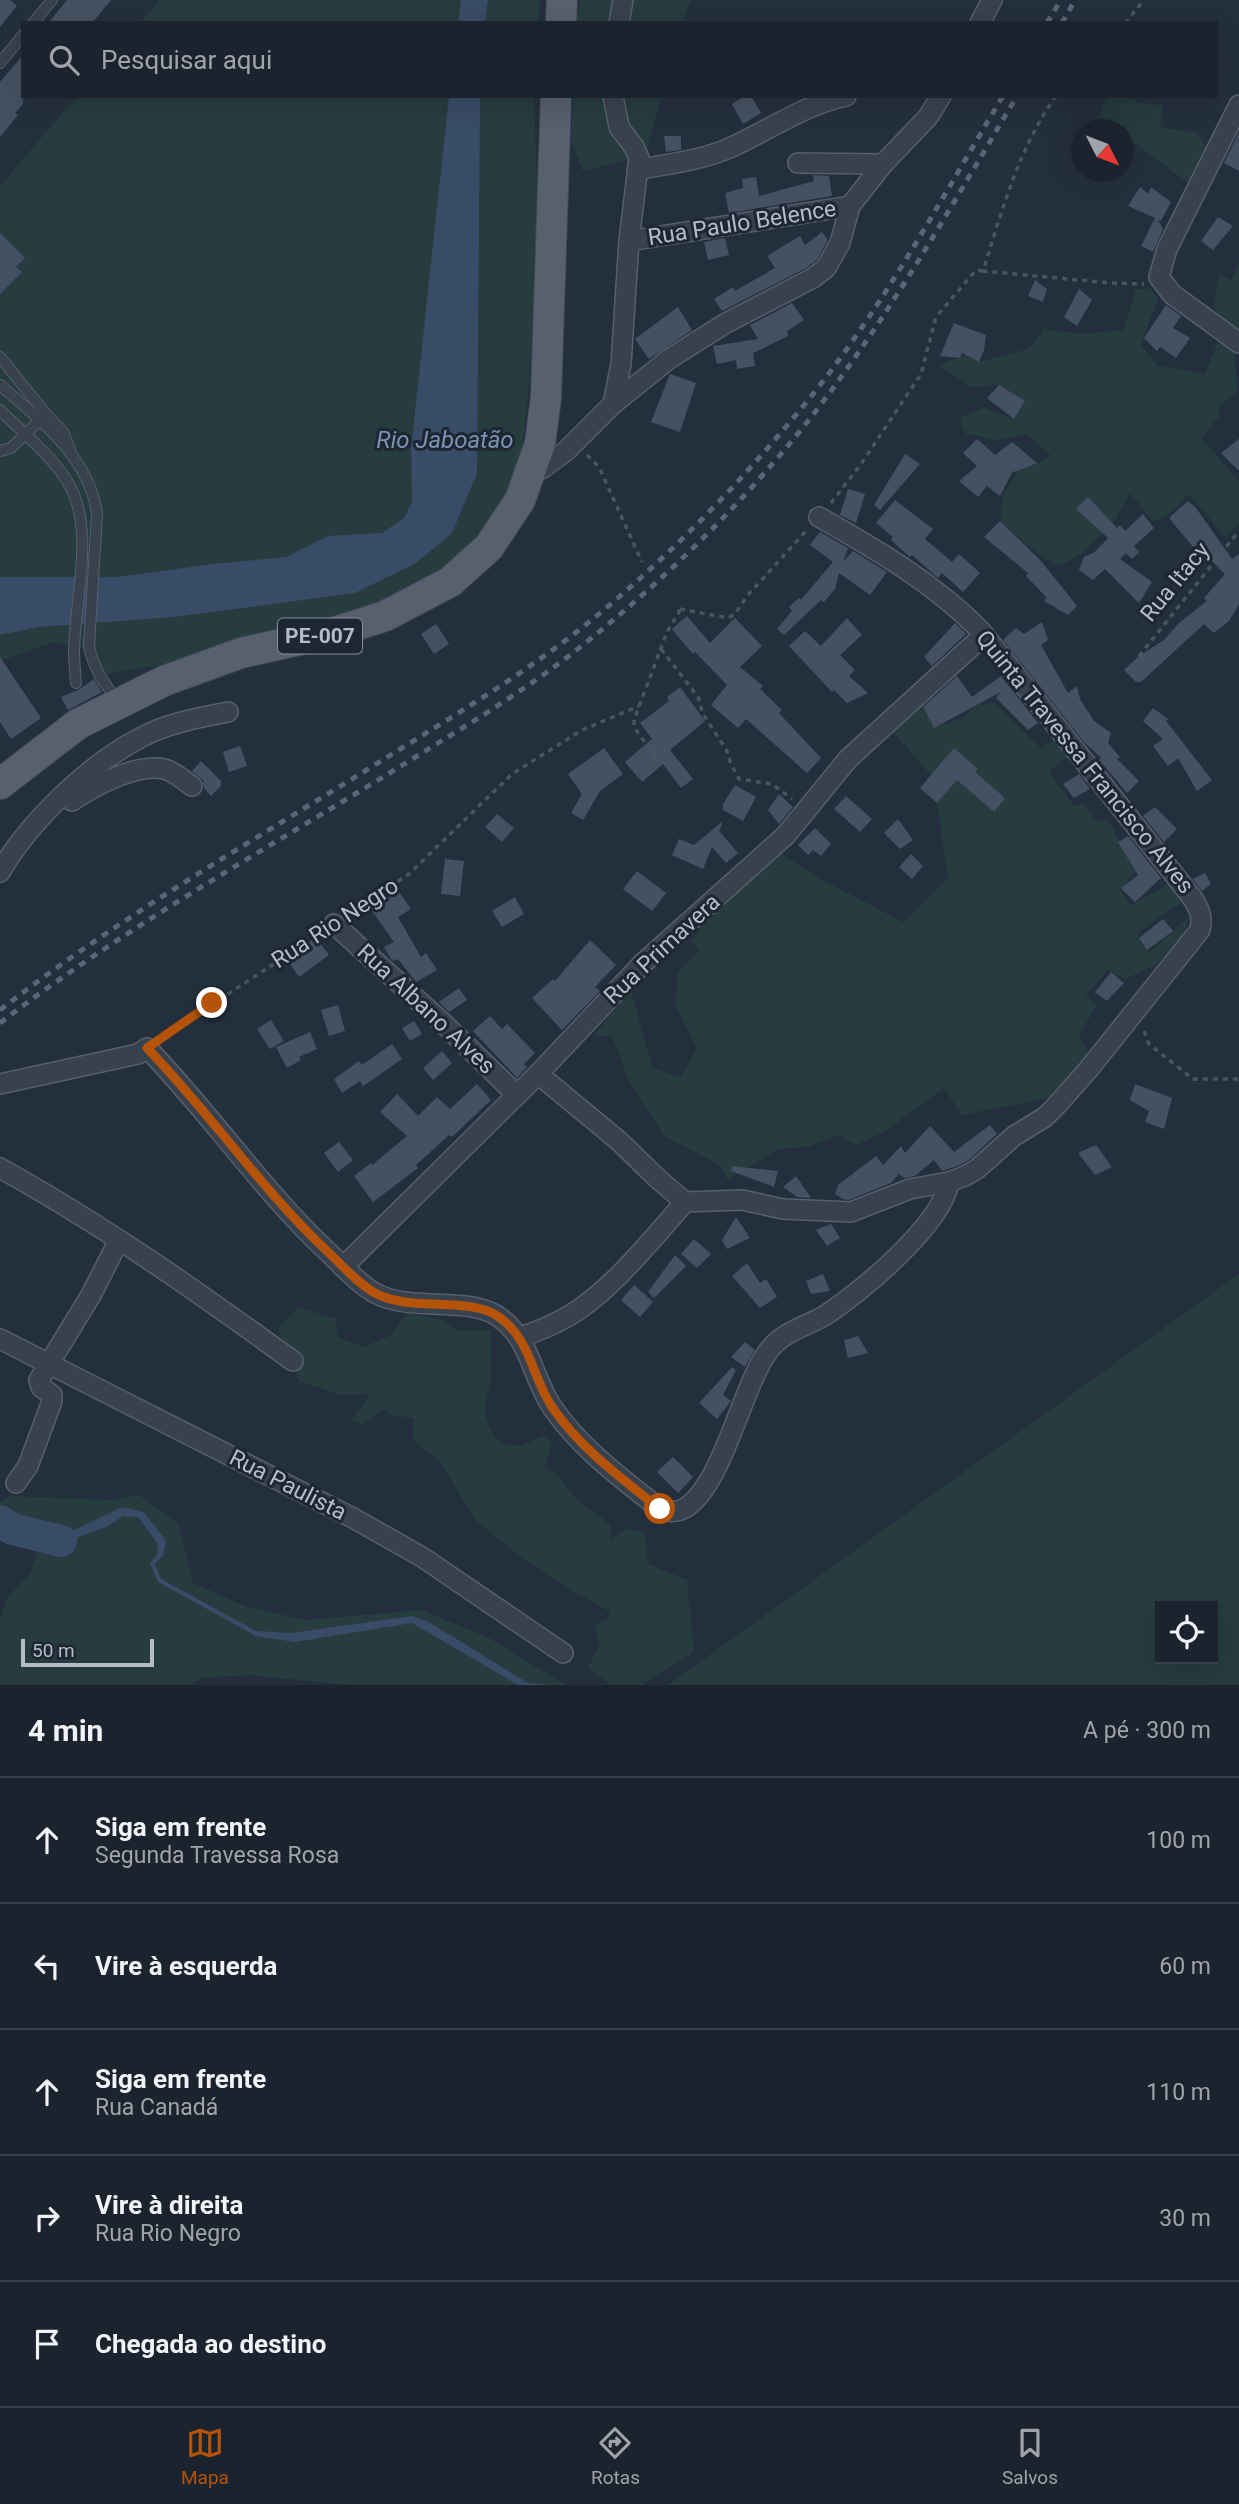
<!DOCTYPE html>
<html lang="pt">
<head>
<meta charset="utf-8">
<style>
  :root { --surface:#1b232e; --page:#242b36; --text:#f1f3f6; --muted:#a0a4aa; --line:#39404a; --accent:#b45309 }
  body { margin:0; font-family:Roboto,sans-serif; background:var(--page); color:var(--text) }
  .controls { position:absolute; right:21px; bottom:21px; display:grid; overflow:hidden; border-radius:0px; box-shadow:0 7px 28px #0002 }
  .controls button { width:63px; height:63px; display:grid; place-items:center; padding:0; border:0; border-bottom:2px solid var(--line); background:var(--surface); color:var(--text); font:35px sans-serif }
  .compass { position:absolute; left:1071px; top:119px; width:63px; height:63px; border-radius:50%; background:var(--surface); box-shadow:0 7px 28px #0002; rotate:132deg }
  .scale { position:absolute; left:21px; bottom:18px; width:133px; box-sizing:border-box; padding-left:7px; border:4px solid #b4bcc9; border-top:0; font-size:19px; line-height:24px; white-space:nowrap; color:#b4bcc9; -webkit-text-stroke:5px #1d2633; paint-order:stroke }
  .stop { position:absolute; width:21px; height:21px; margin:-16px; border:5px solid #b45309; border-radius:50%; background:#fff }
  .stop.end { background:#b45309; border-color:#fff; box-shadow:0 2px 7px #0008 }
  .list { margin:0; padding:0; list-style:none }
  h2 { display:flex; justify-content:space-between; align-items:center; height:91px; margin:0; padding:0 28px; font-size:30px }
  h2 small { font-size:23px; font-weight:400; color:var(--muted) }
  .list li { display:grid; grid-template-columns:46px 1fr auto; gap:21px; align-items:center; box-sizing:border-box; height:126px; padding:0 28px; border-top:2px solid var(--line) }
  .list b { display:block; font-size:26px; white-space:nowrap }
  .list p { margin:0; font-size:23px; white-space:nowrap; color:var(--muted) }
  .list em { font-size:23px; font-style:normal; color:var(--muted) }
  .icon { flex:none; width:38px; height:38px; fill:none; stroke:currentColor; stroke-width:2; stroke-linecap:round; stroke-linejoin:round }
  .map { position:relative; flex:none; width:1239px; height:1685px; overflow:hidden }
  .search { position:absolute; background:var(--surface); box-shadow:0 7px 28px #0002; left:21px; right:21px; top:21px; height:77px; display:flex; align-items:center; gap:18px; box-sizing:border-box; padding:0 24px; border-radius:0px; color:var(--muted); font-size:26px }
  .sheet { height:721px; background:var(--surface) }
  nav { display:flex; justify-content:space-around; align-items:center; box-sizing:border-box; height:98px; border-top:2px solid var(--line); background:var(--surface); font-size:19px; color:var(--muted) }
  nav a { display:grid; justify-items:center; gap:4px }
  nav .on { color:var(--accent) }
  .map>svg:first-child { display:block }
  .green { fill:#263c3f; fill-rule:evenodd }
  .water { fill:#394c67 }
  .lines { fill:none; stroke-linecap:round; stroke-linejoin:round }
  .river { stroke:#394c67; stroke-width:32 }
  .building { fill:#455162 }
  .service-casing { stroke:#565f6c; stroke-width:12 }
  .minor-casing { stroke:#565f6c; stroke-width:22 }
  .primary-casing { stroke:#414a57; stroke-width:32 }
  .path { stroke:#44595c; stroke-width:3.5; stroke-dasharray:5 5; stroke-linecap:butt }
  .service { stroke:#38414e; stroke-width:10 }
  .minor { stroke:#38414e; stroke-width:19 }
  .primary { stroke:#56606e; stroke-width:30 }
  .rail { stroke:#5a6575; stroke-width:5; stroke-dasharray:7 7; stroke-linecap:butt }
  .route { stroke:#b45309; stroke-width:9 }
  .labels { text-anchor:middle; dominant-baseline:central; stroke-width:6; stroke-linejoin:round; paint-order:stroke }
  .shield { fill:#1d2633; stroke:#878f9c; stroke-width:2 }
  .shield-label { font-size:21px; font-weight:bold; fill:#b4bcc9 }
  .street-label { font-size:23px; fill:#b4bcc9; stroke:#1d2633 }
  .water-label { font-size:24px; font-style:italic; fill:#7c92b1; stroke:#1d2633 }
</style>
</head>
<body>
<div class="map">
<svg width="1239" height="1685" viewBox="0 0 1239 1685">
  <rect width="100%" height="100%" fill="#242f3e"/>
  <g class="green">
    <path d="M159,0H540L538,23H140Z"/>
    <path d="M580,0H690L683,23H576Z"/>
    <path d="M77,96H534L539,240L528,398L518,483L491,531L444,575L332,624L201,658L107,674L84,649L55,642L0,661V186Z"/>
    <path d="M573,96H662L645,156L583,171L571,141Z"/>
    <path d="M1107,96H1128L1141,103L1164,105L1160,127L1196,133L1206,146L1188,183L1124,135V130L1095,126Z"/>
    <path d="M1239,263V330L1217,317L1214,303L1219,274L1231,280Z"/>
    <path d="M1149,288L1158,298L1141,345L1158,366L1205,374L1220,337L1238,348L1235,356L1237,391L1219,406V417L1201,438L1239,481V522L1225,537L1189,494L1167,516L1153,521L1130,493L1113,524L1077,557L1058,566L1041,556L1000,521L1003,495L1018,471L1051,456L1028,434L996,440L966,434L961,425V418L983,408L1014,419L1025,401L999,385L971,387L939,365L966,355L979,362L1028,349L1044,329L1081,334L1123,330L1136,290Z"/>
    <path d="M995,703L1041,748L1058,737L1077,750L1049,771L1074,806L1084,804L1096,820L1109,821L1136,872L1120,890L1131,905L1172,882L1183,902L1160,916L1137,934L1149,953L1189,916L1184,934L1156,965L1125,979L1108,970L1086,995L1097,1005L1079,1035L1090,1055L1054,1097L962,1115L944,1088L884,1132L857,1145L839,1135L807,1147L778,1149L728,1180L718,1164L664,1136L628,1079L612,1036H593L631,991L653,1068L681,1077L697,1048L675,1004L678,972L699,950L691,941L716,909L781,854L819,878L903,922L948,877L937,803L948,790L931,775L892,731L921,704L934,727L960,719L978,705Z"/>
    <path d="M1239,1274V1685H668ZM1160,1606H1213V1659H1160Z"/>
    <path d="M298,1307L336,1319L337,1337L364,1347L391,1335L406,1313L443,1320L456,1330H491L490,1385L484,1410L487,1421L494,1437L506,1444L520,1446L543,1436L552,1443L545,1467L557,1474L578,1501L611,1525L609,1540L627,1529L645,1533L648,1564L687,1580L694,1652L641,1685H611L588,1668L600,1644L594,1627L609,1618V1611L566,1587L514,1552L476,1520L439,1461L413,1440V1418L390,1415L384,1409L362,1425L352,1420L370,1394H337L299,1381L278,1329Z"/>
    <path d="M139,1495L178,1523L193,1583L247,1607L306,1620L422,1610L489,1638L566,1685H350L250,1675L200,1678L189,1685H0V1620L6,1599L30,1574L39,1546L0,1529V1501L10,1496L113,1500Z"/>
  </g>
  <g class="water">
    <path d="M461,0H488L485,23H458Z"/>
    <path d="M449,96H480L477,473L452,533L416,563L355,593L174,617L38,627L0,635V577H117L213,564L286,557L328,536L382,533L404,518L412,503L411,449Z"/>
    <path d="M122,1507L144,1512L166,1541L163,1556L155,1564L161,1579L256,1631L292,1633L412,1616L427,1621L528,1683L549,1685H518L412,1623L295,1642L256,1636L158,1582L150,1563L157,1555L158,1544L138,1517L123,1516L108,1526L60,1544L0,1523V1508L16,1520L60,1537Z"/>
  </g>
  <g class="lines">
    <path class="river" d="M0,1521L12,1529L61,1541"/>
  </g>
  <g class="building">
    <path d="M0,0H10L17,6L0,27Z"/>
    <path d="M67,0H111L92,23H48Z"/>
    <path d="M23,55V104L15,113L18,115L0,137V82Z"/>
    <path d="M745,96H751L761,113L743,124L732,104Z"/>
    <path d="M1239,132V171L1224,163Z"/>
    <path d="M664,136H681V150L666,152Z"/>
    <path d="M813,175L829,176L832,196L729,213L725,193L743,188L742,179L756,177L759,196L814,181Z"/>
    <path d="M1140,187L1148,194L1151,187L1171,202L1161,221L1158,220L1163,229L1153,252L1141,246L1155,218L1128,206Z"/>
    <path d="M1218,217L1233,226L1213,250L1201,241Z"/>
    <path d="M822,232L828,240L817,260L806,268L722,311L714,299L733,287L735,291L775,268L767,256L800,236L805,245Z"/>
    <path d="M0,233L25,258L16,267L22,272L0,294Z"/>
    <path d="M725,238L729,255L708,260L704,242Z"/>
    <path d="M1035,280L1047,289L1043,302L1028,296Z"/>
    <path d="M1079,289L1092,300L1077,326L1064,317Z"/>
    <path d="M792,303L804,320L787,331L788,336L753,353L755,366L737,369L736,360L717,364L713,346L758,339L750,325Z"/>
    <path d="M1166,305L1181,316L1173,328L1190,338L1176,358L1160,347L1157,351L1144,338Z"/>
    <path d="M678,307L692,330L649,359L635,339Z"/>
    <path d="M954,323L986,335L984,350L979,362L962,353L960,358L940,356Z"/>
    <path d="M670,374L696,383L680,432L651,422Z"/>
    <path d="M999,385L1025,401L1014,419L987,398Z"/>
    <path d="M977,439L995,455L1012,442L1037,463L1015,472L1013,471L1000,496L987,486L978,497L959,481L977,466L963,453Z"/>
    <path d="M1239,439V471L1221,453Z"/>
    <path d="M905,454L920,464L880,510L874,505Z"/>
    <path d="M848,489L865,494L856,523L840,515Z"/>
    <path d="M1088,497L1117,528L1120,525L1125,531L1143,514L1154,528L1134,546L1139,552L1132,559L1126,553L1120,559L1152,582L1139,603L1105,569L1093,580L1079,570L1084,557L1095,552L1108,538L1076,509Z"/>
    <path d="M895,500L933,529L925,539L952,562L959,554L980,573L963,592L942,573L938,578L912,555L910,557L891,540L893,537L876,523Z"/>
    <path d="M1188,501L1196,508L1232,559L1239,554V604L1229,621L1214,633L1204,624L1141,682H1136L1124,670L1139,656L1164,640L1180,622L1207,601L1204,598L1225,574L1210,559H1203L1169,518Z"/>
    <path d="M1000,521L1041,561L1077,606L1068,615L1044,601L1047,598L1026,576L1028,573L984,537Z"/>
    <path d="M820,532L848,548L843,562L853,551L887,572L870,595L839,573L835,589L824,602L821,600L784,635L777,629L792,611L789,607L799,598L801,600L833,562L810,545Z"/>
    <path d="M687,616L710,643L735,618L762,646L740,667L763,686L760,689L782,710L779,713L821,758L807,773L746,719L738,728L711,705L727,685L695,652L693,654L672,629Z"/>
    <path d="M847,618L862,635L840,655L855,670L849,676L868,693L847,703L834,690L832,692L789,646L805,631L821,646Z"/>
    <path d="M1042,622L1048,640L1041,645L1068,693L1077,686L1080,699L1094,721L1111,733L1108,743L1120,757L1117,759L1139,781L1127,793L1099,760L1101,758L1085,743L1003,640L1016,628L1024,634Z"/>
    <path d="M955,623L966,634L932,666L924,657Z"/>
    <path d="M436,624L449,644L434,654L421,634Z"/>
    <path d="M0,657L41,718L11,739L0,722Z"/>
    <path d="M957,676L972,697L1001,676L1038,723L1028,730L996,698L1001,692L934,728L923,707Z"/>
    <path d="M94,679L102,692L68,710L61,697L80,689Z"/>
    <path d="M680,687L705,721L670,750L693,779L681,788L663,764L642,782L625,762L652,739L640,723L669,701L667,697Z"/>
    <path d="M1153,708L1168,719L1166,721L1212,780L1197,791L1178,758L1168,766L1153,746L1163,739L1143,721Z"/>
    <path d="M240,746L247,766L229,772L223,752Z"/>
    <path d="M604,748L623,774L600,791L583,820L571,813L582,794L568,774Z"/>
    <path d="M954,748L978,769L975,772L1005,798L994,812L957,780L937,803L920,788Z"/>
    <path d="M201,761L221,781V786L211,796L204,788L203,780L192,771Z"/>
    <path d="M1079,774L1090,789L1074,798L1063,784Z"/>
    <path d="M735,785L756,797L743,821L723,810V804Z"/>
    <path d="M779,794L793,807L779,824L768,810Z"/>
    <path d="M846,796L872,819L860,832L834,809Z"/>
    <path d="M1155,807L1177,829L1164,842L1143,816Z"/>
    <path d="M497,814L514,828L502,842L485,827Z"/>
    <path d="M898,819L913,840L900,849L884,833Z"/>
    <path d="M723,821L719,831L738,853L726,863L712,847L703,869L672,855L679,839L694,845Z"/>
    <path d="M815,828L831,844L821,856L813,850L808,855L798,845Z"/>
    <path d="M1128,836L1161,878L1135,902L1121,888L1138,875L1118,842Z"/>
    <path d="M911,854L923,866L912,879L899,867Z"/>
    <path d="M445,859L464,861L460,896L441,894Z"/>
    <path d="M637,871L666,893L652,911L623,889Z"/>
    <path d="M1205,873L1211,884L1202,891L1193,879Z"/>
    <path d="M397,889L411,909L398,917L421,957L426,953L437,970L416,982L398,959L393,961L391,959L384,947L394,942L370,908Z"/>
    <path d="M515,897L524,914L502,927L492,911Z"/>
    <path d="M1163,919L1173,931L1147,950L1139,938Z"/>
    <path d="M316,937L329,955L299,977L286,958Z"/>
    <path d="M590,940L616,965L595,987L600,991L562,1030L532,998L553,979L555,981Z"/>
    <path d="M1111,972L1124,983L1107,1001L1095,992Z"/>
    <path d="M459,988L467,1000L449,1012L439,1002Z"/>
    <path d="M338,1005L345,1031L329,1036L321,1010Z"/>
    <path d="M490,1016L502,1029L507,1024L535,1053L524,1064L527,1067L517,1078L473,1031Z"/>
    <path d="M271,1020L284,1041L270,1049L257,1029Z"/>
    <path d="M414,1021L422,1034L410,1041L402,1028Z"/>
    <path d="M310,1032L317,1049L299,1057L301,1060L287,1068L276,1047Z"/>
    <path d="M392,1044L402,1059L363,1086L360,1081L342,1093L334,1079L359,1061L362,1065Z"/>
    <path d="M442,1051L452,1063L433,1080L423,1068Z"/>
    <path d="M477,1084L491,1100L452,1137L449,1135L416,1165L418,1168L373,1202L354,1176L371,1163L372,1165L407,1136L380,1112L397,1094L418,1116L437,1097L450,1109Z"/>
    <path d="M1135,1084L1172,1098L1164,1129L1145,1122L1149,1111L1130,1100Z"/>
    <path d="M990,1125L997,1134L970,1159L960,1165L942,1171L934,1160L915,1176L904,1178L899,1174L891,1183L849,1200L843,1199L835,1194L838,1185L876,1156L883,1165L901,1146L905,1153L930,1126L954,1152Z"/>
    <path d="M339,1142L353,1160L338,1172L324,1153Z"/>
    <path d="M1096,1145L1112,1167L1095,1175L1078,1153Z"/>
    <path d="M732,1166L778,1171L774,1187L731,1171Z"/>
    <path d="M796,1176L811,1198L797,1197L783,1187Z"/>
    <path d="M736,1217L750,1238L727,1249L722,1240Z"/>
    <path d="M831,1224L840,1238L827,1246L816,1230Z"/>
    <path d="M694,1239L711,1254L697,1268L681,1254Z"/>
    <path d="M675,1255L686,1266L654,1298L648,1292Z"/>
    <path d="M747,1263L760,1283L766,1279L777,1297L760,1308L732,1276Z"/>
    <path d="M823,1274L830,1291L811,1294L806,1281Z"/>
    <path d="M634,1285L653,1302L640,1317L621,1300Z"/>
    <path d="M858,1336L868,1353L848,1358L844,1340Z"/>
    <path d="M745,1342L755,1350L745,1367L731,1357Z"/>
    <path d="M732,1367L736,1370L723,1395L731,1401L717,1419L699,1403Z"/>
    <path d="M673,1457L693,1477L678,1493L657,1472Z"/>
  </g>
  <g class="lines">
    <defs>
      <g id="service">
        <path d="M33,23L52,0"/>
        <path d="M0,63L23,35"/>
        <path d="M0,357L46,414L11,448L0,451"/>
        <path d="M0,385C40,420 90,458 97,514L89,646C93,668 104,683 117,700"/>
        <path d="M0,410C21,431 52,456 67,481C96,526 75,599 74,650C74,661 75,672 76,683"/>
        <path d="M46,414L63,432L70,449"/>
      </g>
      <g id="minor">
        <path d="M619,23L623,0"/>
        <path d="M980,23L992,0"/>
        <path d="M613,96L619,127L634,147L639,158L629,241"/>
        <path d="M1239,105L1167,249L1159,277L1172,294L1239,343"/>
        <path d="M798,163L883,164"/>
        <path d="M637,170C666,164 699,161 727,149C767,132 803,105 846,96"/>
        <path d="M613,404L621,364L629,241L850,206"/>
        <path d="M528,475L543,468L566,451L613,404L669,359L726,323L813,278L826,268L840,243L850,206L883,164L928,117L941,96"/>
        <path d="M72,801C94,786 137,763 164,769C174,771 183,780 192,786"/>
        <path d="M0,872C29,822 88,765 140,738C167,723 198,718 228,712"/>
        <path d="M334,924L445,1025L517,1095"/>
        <path d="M538,1074L619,1141L658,1179L685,1202L742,1200L783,1209L851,1212L910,1189L949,1182L965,1176L977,1169L1014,1136L1045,1117L1057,1105L1088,1070L1200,930C1203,915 1199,908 1191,896L981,631C934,583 877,550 819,517"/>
        <path d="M0,1084L138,1054L147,1048C210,1113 261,1189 327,1251C342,1265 357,1283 375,1293C412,1313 467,1295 499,1317C531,1340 531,1375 552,1407C580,1448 621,1478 660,1509C669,1512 676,1513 685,1508C722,1486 741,1390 767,1353C781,1332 803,1328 824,1316C860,1293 942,1225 949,1182"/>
        <path d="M0,1168C103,1225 198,1292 293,1361"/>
        <path d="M343,1267L538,1074L642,964L786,835L848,759L984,635"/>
        <path d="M520,1337C536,1332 551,1326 565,1318C609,1294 652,1239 685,1202"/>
        <path d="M0,1339L353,1518L422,1557L563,1653"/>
        <path d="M16,1483L28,1466L52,1401V1395L41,1387L39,1380L91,1295L119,1240"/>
      </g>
      <g id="primary">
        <path d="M561,23L562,0"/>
        <path d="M0,784L78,724L164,681L241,653L335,632L385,616L450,582L489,547L520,500L540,444L546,397L556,96"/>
      </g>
    </defs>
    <use href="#service" class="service-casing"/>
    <use href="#minor" class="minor-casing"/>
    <use href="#primary" class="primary-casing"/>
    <g class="path">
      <path d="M1125,23L1144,0"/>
      <path d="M1056,96C1019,147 1002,211 983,271L1110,283L1144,284"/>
      <path d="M587,455L599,467L642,562"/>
      <path d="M831,503L861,464L921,374L936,317L976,270L983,271"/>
      <path d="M680,609L728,618L735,614L747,596L807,530"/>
      <path d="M661,649L698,697L703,714L727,751L731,764L739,779L772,784L792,799"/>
      <path d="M1139,656L1239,531"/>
      <path d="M656,758L634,727V720L667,632L679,612V605"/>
      <path d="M348,915L409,874L512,774L582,730L639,706"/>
      <path d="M1144,1031L1149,1044L1193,1079H1239"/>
      <path d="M161,1038L321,933"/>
    </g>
    <use href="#service" class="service"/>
    <use href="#minor" class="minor"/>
    <use href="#primary" class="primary"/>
    <g class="rail">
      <path d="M1047,23L1061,0"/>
      <path d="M1062,23L1075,0"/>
      <path d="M0,1010C122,915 258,838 389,756C463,710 539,665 606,608C680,546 748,474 809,399C884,306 941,199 1003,96"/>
      <path d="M0,1023C124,928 263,851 396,769C462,728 529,689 589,640C677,569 757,489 825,399C897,303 956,198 1017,96"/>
    </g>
  </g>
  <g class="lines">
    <path class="route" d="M212,1003L147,1048C210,1113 261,1189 327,1251C342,1265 357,1283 375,1293C412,1313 467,1295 499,1317C531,1340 531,1375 552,1407C580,1448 621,1478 660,1509"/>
  </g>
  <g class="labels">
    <rect class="shield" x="278" y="618.5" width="84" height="35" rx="5"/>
    <g class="shield-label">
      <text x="320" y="636">PE-007</text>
    </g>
    <g class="street-label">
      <text transform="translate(742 223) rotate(-9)">Rua Paulo Belence</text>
      <text transform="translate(1175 582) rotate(-51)">Rua Itacy</text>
      <text transform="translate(1085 762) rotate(51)">Quinta Travessa Francisco Alves</text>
      <text transform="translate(335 923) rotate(-33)">Rua Rio Negro</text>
      <text transform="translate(662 949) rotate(-43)">Rua Primavera</text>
      <text transform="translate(426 1009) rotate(43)">Rua Albano Alves</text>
      <text transform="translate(288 1485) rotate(27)">Rua Paulista</text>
    </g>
    <g class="water-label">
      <text x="445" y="440">Rio Jaboatão</text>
    </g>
  </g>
</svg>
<div class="controls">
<button><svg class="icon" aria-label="locate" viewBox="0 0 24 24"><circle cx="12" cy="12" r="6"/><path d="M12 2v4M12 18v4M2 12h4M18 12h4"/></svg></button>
</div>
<svg class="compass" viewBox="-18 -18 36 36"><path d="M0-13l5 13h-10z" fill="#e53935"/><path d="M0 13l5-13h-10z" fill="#a0a4aa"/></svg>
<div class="scale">50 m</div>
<div class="stop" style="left:660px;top:1509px"></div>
<div class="stop end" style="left:212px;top:1003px"></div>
<div class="search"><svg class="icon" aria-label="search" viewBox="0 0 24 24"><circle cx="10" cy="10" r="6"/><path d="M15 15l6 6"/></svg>Pesquisar aqui</div>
</div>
<section class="sheet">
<h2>4 min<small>A pé · 300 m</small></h2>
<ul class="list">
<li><svg class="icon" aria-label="ahead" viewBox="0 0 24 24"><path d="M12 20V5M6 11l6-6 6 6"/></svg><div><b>Siga em frente</b><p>Segunda Travessa Rosa</p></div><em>100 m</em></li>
<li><svg class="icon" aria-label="left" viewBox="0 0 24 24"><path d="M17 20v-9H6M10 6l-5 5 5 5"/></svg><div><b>Vire à esquerda</b></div><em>60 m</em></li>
<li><svg class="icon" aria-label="ahead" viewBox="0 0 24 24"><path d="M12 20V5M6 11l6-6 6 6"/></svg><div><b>Siga em frente</b><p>Rua Canadá</p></div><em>110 m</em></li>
<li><svg class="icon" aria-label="right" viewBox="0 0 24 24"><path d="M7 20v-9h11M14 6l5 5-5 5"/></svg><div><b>Vire à direita</b><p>Rua Rio Negro</p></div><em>30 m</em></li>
<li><svg class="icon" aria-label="arrive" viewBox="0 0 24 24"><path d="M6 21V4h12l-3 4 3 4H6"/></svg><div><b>Chegada ao destino</b></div></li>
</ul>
</section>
<nav>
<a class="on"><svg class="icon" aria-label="map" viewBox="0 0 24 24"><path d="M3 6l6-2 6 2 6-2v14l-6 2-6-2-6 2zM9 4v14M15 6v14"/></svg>Mapa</a>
<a><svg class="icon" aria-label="directions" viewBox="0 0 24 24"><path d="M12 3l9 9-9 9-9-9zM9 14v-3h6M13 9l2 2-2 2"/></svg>Rotas</a>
<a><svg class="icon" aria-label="saved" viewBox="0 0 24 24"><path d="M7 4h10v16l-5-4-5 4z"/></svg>Salvos</a>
</nav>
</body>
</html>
